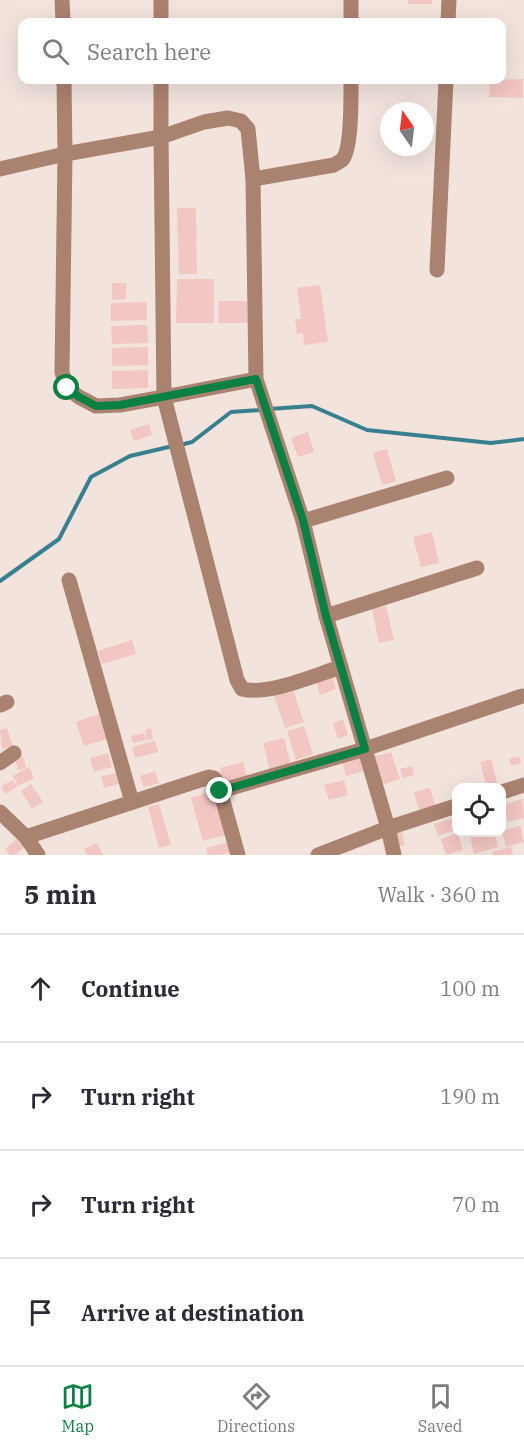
<!DOCTYPE html>
<html lang="en">
<head>
<meta charset="utf-8">
<style>
  :root { --surface:#fff; --page:#f2f2f3; --text:#2b2b33; --muted:#7c7c81; --line:#e1e1e2; --accent:#0b8043 }
  body { margin:0; font-family:"IBM Plex Serif",serif; background:var(--page); color:var(--text) }
  .controls { position:absolute; right:18px; bottom:18px; display:grid; overflow:hidden; border-radius:12px; box-shadow:0 6px 24px #0002 }
  .controls button { width:54px; height:54px; display:grid; place-items:center; padding:0; border:0; border-bottom:2px solid var(--line); background:var(--surface); color:var(--text); font:30px sans-serif }
  .compass { position:absolute; left:380px; top:102px; width:54px; height:54px; border-radius:50%; background:var(--surface); box-shadow:0 6px 24px #0002; rotate:346deg }
  .stop { position:absolute; width:18px; height:18px; margin:-14px; border:4px solid #0b8043; border-radius:50%; background:#fff }
  .stop.end { background:#0b8043; border-color:#fff; box-shadow:0 2px 6px #0008 }
  .list { margin:0; padding:0; list-style:none }
  h2 { display:flex; justify-content:space-between; align-items:center; height:78px; margin:0; padding:0 24px; font-size:26px }
  h2 small { font-size:20px; font-weight:400; color:var(--muted) }
  .list li { display:grid; grid-template-columns:39px 1fr auto; gap:18px; align-items:center; box-sizing:border-box; height:108px; padding:0 24px; border-top:2px solid var(--line) }
  .list b { display:block; font-size:22px; white-space:nowrap }
  .list em { font-size:20px; font-style:normal; color:var(--muted) }
  .icon { flex:none; width:33px; height:33px; fill:none; stroke:currentColor; stroke-width:2; stroke-linecap:round; stroke-linejoin:round }
  .map { position:relative; flex:none; width:524px; height:855px; overflow:hidden }
  .search { position:absolute; background:var(--surface); box-shadow:0 6px 24px #0002; left:18px; right:18px; top:18px; height:66px; display:flex; align-items:center; gap:15px; box-sizing:border-box; padding:0 21px; border-radius:12px; color:var(--muted); font-size:22px }
  .sheet { height:510px; background:var(--surface) }
  nav { display:flex; justify-content:space-around; align-items:center; box-sizing:border-box; height:84px; border-top:2px solid var(--line); background:var(--surface); font-size:16px; color:var(--muted) }
  nav a { display:grid; justify-items:center; gap:3px }
  nav .on { color:var(--accent) }
  .map>svg:first-child { display:block }
  .lines { fill:none; stroke-linecap:round; stroke-linejoin:round }
  .stream { stroke:#38808f; stroke-width:4 }
  .building { fill:#f2c6c2 }
  .minor { stroke:#aa8270; stroke-width:15 }
  .route { stroke:#0b8043; stroke-width:8 }
</style>
</head>
<body>
<div class="map">
<svg width="524" height="855" viewBox="0 0 524 855">
  <rect width="100%" height="100%" fill="#f2e3dd"/>
  <g class="lines">
    <g class="stream">
      <path d="M269,409L312,406L367,430L491,443L524,439"/>
      <path d="M180,445L192,442L231,412L261,410"/>
      <path d="M0,581L59,539L91,477L130,456L173,446"/>
    </g>
  </g>
  <g class="building">
    <rect x="408" y="0" width="24" height="4"/>
    <path d="M523,79V98L489,97L490,80Z"/>
    <path d="M177,208H196L197,274H179Z"/>
    <path d="M177,279H214V323H176Z"/>
    <path d="M112,283H126V299L112,300Z"/>
    <path d="M320,285L328,342L304,345L303,333L297,334L295,319H301L297,288Z"/>
    <path d="M219,301H247V323H218Z"/>
    <path d="M147,302V320L111,321V303Z"/>
    <path d="M147,325L148,343L112,344L111,326Z"/>
    <path d="M148,347V365L112,366V348Z"/>
    <path d="M148,370V388L112,389V371Z"/>
    <path d="M149,424L152,435L134,441L130,430Z"/>
    <path d="M308,432L314,452L298,457L291,438Z"/>
    <path d="M387,449L396,481L382,485L373,453Z"/>
    <path d="M432,532L439,563L421,567L413,537Z"/>
    <path d="M386,606L394,640L379,643L372,609Z"/>
    <path d="M132,640L136,654L102,664L98,651Z"/>
    <path d="M332,675L336,689L320,695L316,681Z"/>
    <path d="M293,690L304,722L285,728L274,696Z"/>
    <path d="M99,714L107,739L84,746L76,722Z"/>
    <path d="M343,719L348,735L338,739L333,723Z"/>
    <path d="M304,726L313,754L296,760L287,731Z"/>
    <path d="M7,728L13,746L2,749L0,730Z"/>
    <path d="M151,728L153,739L147,740L145,730Z"/>
    <path d="M144,733L146,740L133,743L131,736Z"/>
    <path d="M284,738L291,765L270,771L263,743Z"/>
    <path d="M155,741L158,752L135,758L132,747Z"/>
    <path d="M391,752L400,779L381,785L373,757Z"/>
    <path d="M108,753L112,767L94,772L90,758Z"/>
    <path d="M362,755L366,770L346,776L342,761Z"/>
    <path d="M23,756L26,768L18,770L15,758Z"/>
    <path d="M519,756L521,763L511,766L509,759Z"/>
    <path d="M491,759L498,787L496,788H487L480,762Z"/>
    <path d="M243,762L247,777L224,783L220,768Z"/>
    <path d="M412,766L414,775L403,778L400,769Z"/>
    <path d="M29,767L34,778L18,786L13,776Z"/>
    <path d="M155,771L159,783L144,787L140,776Z"/>
    <path d="M116,773L119,784L104,788L101,776Z"/>
    <path d="M13,780L17,787L5,794L1,786Z"/>
    <path d="M344,780L348,795L329,800L324,785Z"/>
    <path d="M477,782L478,788H460V787Z"/>
    <path d="M31,784L43,802L32,809L21,791Z"/>
    <path d="M430,788L436,809L420,814L414,792Z"/>
    <path d="M217,790L229,834L203,841L191,798Z"/>
    <path d="M522,799L524,818L508,822L503,805Z"/>
    <path d="M159,804L171,845L159,848L148,807Z"/>
    <path d="M452,818L456,830L438,836L434,824Z"/>
    <path d="M520,826L524,842L506,847L502,831Z"/>
    <path d="M402,832L405,845L395,847L392,834Z"/>
    <path d="M484,832H494L498,847L474,854L470,836Z"/>
    <path d="M458,833L463,850L446,855L441,839Z"/>
    <path d="M19,837L27,845L15,855H10L5,849Z"/>
    <path d="M230,842L232,852L221,855H208L206,848Z"/>
    <path d="M97,843L103,855H87L84,849Z"/>
    <path d="M511,847L513,855H493L492,852Z"/>
  </g>
  <g class="lines">
    <g class="minor">
      <path d="M62,0L63,22"/>
      <path d="M161,22V0"/>
      <path d="M351,22V0"/>
      <path d="M448,22L449,0"/>
      <path d="M64,80L65,154L62,372L67,388L79,397L96,406L120,405L164,397L237,680L242,689C268,696 315,675 341,667"/>
      <path d="M0,169L65,154L161,137V80"/>
      <path d="M253,179L334,165C335,164 341,161 342,160C352,150 351,95 351,80"/>
      <path d="M437,270L446,80"/>
      <path d="M256,379L253,179L248,129L241,121L228,118L204,122L161,137L164,397L256,379L303,521L326,616L388,828L394,855"/>
      <path d="M303,521L447,478"/>
      <path d="M69,580L132,802"/>
      <path d="M326,616L477,568"/>
      <path d="M0,705L7,702"/>
      <path d="M0,763L14,753"/>
      <path d="M220,791L365,749L522,696"/>
      <path d="M502,792L524,785"/>
      <path d="M0,812L26,837L38,855"/>
      <path d="M26,837L209,777L214,778L218,783L238,855"/>
      <path d="M318,855L388,828L456,806"/>
    </g>
  </g>
  <g class="lines">
    <path class="route" d="M67,388L79,397L96,406L120,405L256,379L303,520L326,616L365,749L220,791"/>
  </g>
</svg>
<div class="controls">
<button><svg class="icon" aria-label="locate" viewBox="0 0 24 24"><circle cx="12" cy="12" r="6"/><path d="M12 2v4M12 18v4M2 12h4M18 12h4"/></svg></button>
</div>
<svg class="compass" viewBox="-18 -18 36 36"><path d="M0-13l5 13h-10z" fill="#e53935"/><path d="M0 13l5-13h-10z" fill="#7c7c81"/></svg>
<div class="stop" style="left:67px;top:388px"></div>
<div class="stop end" style="left:220px;top:791px"></div>
<div class="search"><svg class="icon" aria-label="search" viewBox="0 0 24 24"><circle cx="10" cy="10" r="6"/><path d="M15 15l6 6"/></svg>Search here</div>
</div>
<section class="sheet">
<h2>5 min<small>Walk · 360 m</small></h2>
<ul class="list">
<li><svg class="icon" aria-label="ahead" viewBox="0 0 24 24"><path d="M12 20V5M6 11l6-6 6 6"/></svg><div><b>Continue</b></div><em>100 m</em></li>
<li><svg class="icon" aria-label="right" viewBox="0 0 24 24"><path d="M7 20v-9h11M14 6l5 5-5 5"/></svg><div><b>Turn right</b></div><em>190 m</em></li>
<li><svg class="icon" aria-label="right" viewBox="0 0 24 24"><path d="M7 20v-9h11M14 6l5 5-5 5"/></svg><div><b>Turn right</b></div><em>70 m</em></li>
<li><svg class="icon" aria-label="arrive" viewBox="0 0 24 24"><path d="M6 21V4h12l-3 4 3 4H6"/></svg><div><b>Arrive at destination</b></div></li>
</ul>
</section>
<nav>
<a class="on"><svg class="icon" aria-label="map" viewBox="0 0 24 24"><path d="M3 6l6-2 6 2 6-2v14l-6 2-6-2-6 2zM9 4v14M15 6v14"/></svg>Map</a>
<a><svg class="icon" aria-label="directions" viewBox="0 0 24 24"><path d="M12 3l9 9-9 9-9-9zM9 14v-3h6M13 9l2 2-2 2"/></svg>Directions</a>
<a><svg class="icon" aria-label="saved" viewBox="0 0 24 24"><path d="M7 4h10v16l-5-4-5 4z"/></svg>Saved</a>
</nav>
</body>
</html>
